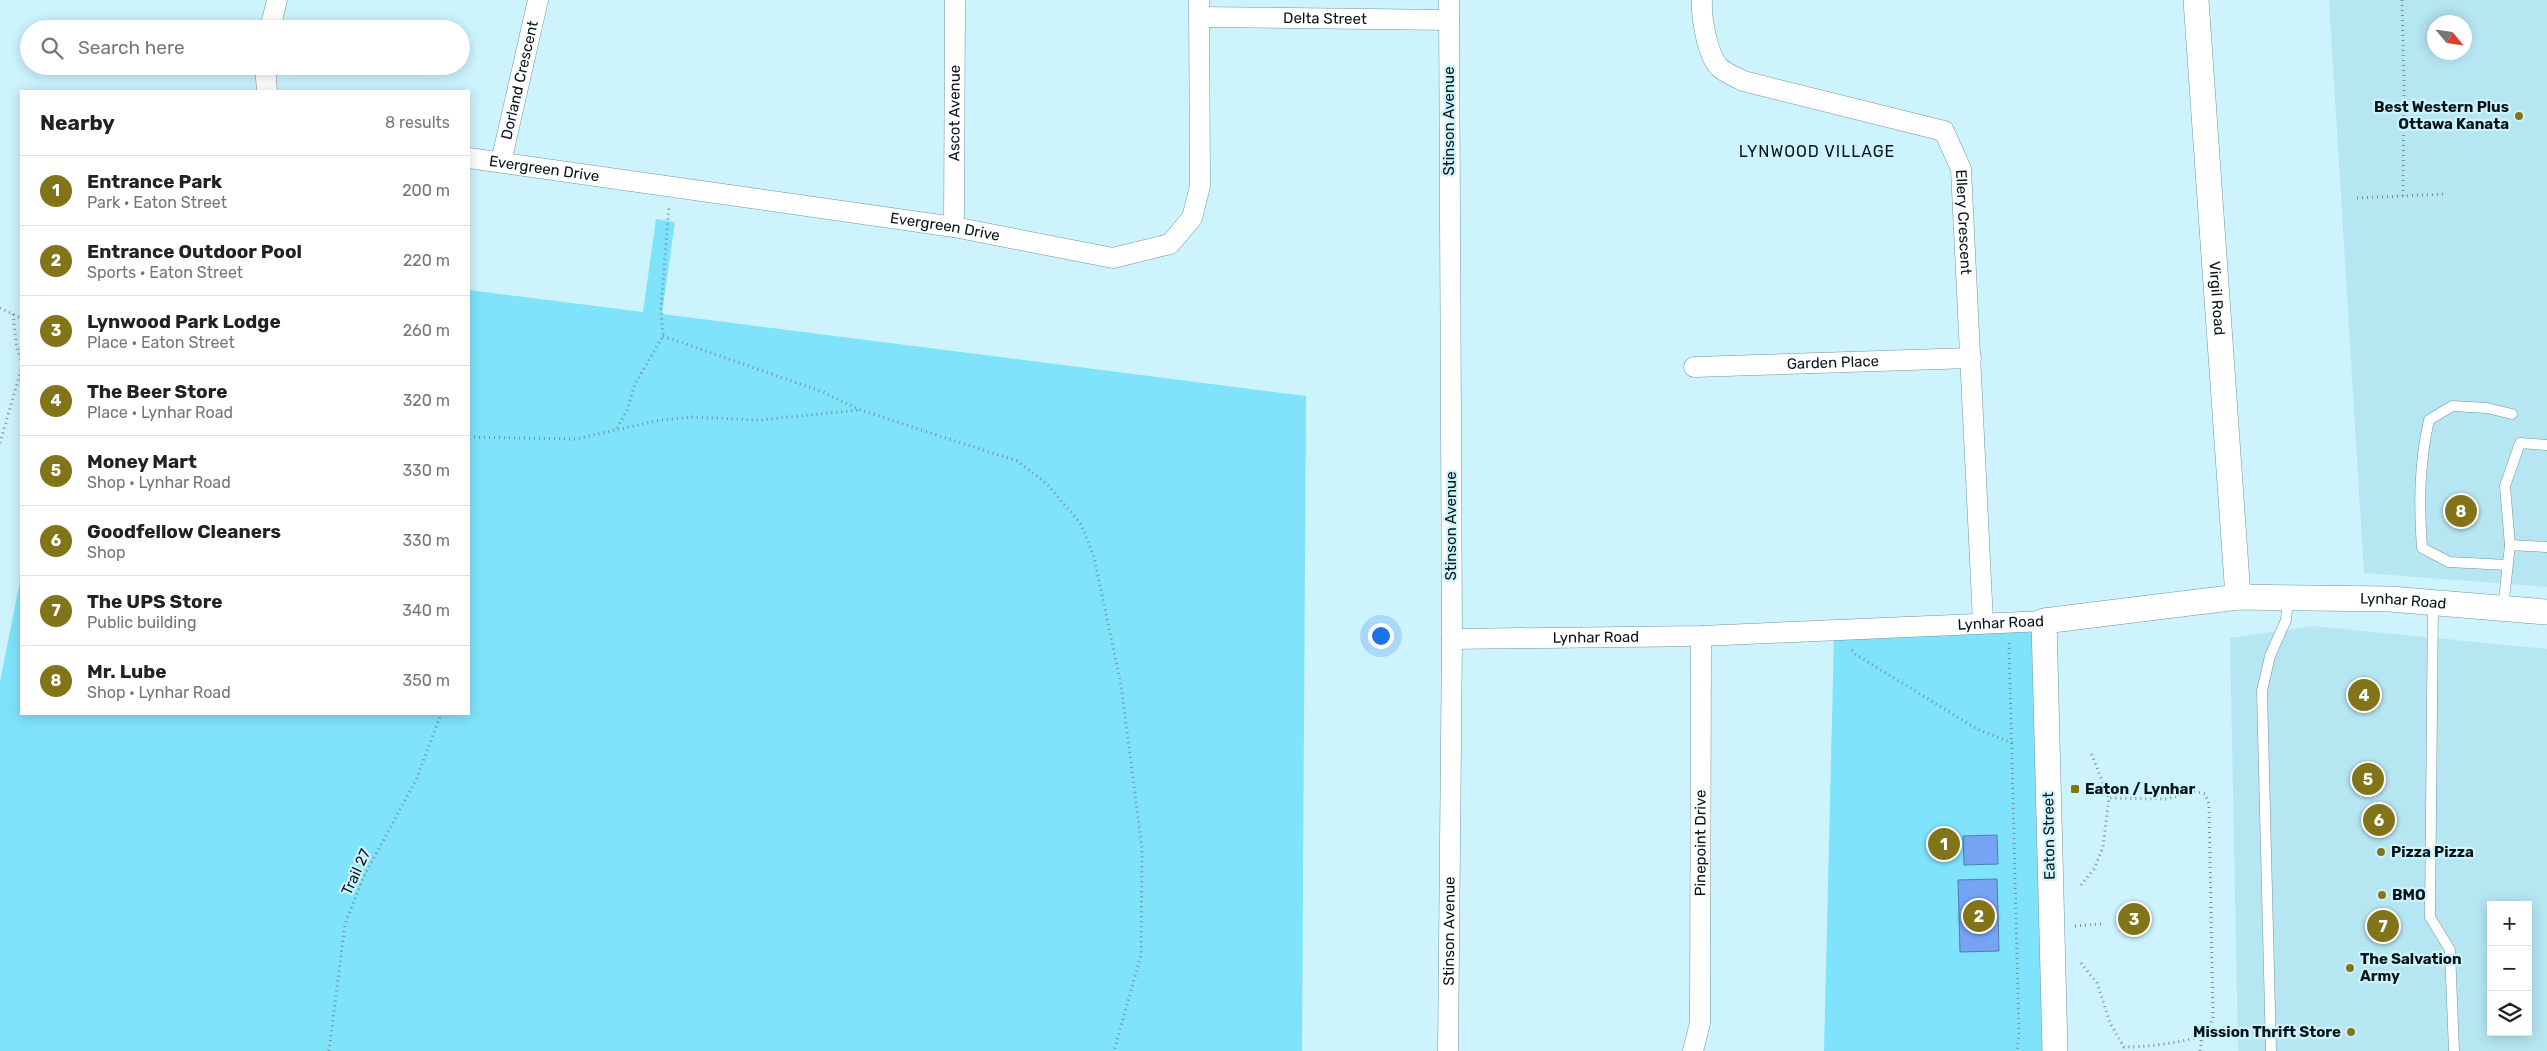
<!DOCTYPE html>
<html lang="en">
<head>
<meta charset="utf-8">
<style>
  :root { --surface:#fff; --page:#f2f2f2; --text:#222; --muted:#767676; --line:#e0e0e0; --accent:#827519 }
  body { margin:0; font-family:Rubik,sans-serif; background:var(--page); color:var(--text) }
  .controls { position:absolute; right:15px; bottom:15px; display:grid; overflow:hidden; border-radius:0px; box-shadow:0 2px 12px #0003 }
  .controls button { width:45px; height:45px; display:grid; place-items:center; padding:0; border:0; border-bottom:1px solid var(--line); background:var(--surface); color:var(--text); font:25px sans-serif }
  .compass { position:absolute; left:2427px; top:15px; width:45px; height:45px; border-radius:50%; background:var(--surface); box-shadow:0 2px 12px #0003; rotate:119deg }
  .you { position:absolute; left:1380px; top:635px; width:18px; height:18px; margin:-12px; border:4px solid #fff; border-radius:50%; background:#1a73e8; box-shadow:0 0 0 8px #1a73e833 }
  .badge { display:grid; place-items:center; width:32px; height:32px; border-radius:50%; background:var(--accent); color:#fff; font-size:16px; font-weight:700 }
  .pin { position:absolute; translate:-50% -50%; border:2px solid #fff; box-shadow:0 1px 5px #0006 }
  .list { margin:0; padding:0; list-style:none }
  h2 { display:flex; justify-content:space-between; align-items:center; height:65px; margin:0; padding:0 20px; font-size:21px }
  h2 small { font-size:16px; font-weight:400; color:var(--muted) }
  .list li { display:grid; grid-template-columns:32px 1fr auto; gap:15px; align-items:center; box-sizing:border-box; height:70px; padding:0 20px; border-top:1px solid var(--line) }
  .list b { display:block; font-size:19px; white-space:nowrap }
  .list p { margin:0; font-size:16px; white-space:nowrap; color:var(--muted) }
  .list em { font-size:16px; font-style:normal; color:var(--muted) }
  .icon { flex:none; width:28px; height:28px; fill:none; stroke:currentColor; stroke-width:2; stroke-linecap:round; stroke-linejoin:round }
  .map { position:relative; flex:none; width:2547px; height:1051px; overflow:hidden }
  .search { position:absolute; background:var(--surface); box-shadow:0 2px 12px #0003; left:20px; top:20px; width:450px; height:55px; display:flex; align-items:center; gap:12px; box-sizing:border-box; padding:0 18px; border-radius:28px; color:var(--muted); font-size:19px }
  .panel { position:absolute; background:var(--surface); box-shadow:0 2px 12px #0003; left:20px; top:90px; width:450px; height:625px; border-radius:0px }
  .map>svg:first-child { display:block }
  .built { fill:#b6e6f2; fill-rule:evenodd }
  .green { fill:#7fe3fb }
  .water { fill:#76a4f4; stroke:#5579b2 }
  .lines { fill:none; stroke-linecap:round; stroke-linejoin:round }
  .service-casing { stroke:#71959e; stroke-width:11 }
  .minor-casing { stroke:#71959e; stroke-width:21 }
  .tertiary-casing { stroke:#71959e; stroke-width:26 }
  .path { stroke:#769198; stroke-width:3; stroke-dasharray:1 4; stroke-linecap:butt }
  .service { stroke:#fff; stroke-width:10 }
  .minor { stroke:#fff; stroke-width:20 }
  .tertiary { stroke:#fff; stroke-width:25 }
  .poi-dot { fill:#827519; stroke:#cdf3fd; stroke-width:2 }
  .labels { text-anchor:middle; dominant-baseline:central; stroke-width:4.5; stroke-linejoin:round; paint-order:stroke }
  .street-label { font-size:15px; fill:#071418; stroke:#cdf3fd }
  .poi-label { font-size:15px; font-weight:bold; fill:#071418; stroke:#cdf3fd; text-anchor:start }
  .neighbourhood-label { font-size:16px; letter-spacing:1px; fill:#071418; stroke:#cdf3fd }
</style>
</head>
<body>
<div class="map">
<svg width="2547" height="1051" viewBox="0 0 2547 1051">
  <rect width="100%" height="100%" fill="#cdf3fd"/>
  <g class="built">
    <path d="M2329,0H2547V587L2364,573ZM2434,22H2464V52H2434Z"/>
    <path d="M2313,626L2547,649V1051H2238L2230,638ZM2491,905H2528V1032H2491Z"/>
  </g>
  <g class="green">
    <path d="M656,219L675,222L662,314L1306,396L1302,1051H0V682L21,576V714H469V290L643,312Z"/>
    <path d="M2054,630L2064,1051H1824L1834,636Z"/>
  </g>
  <g class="water">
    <path d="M1997,835L1998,864L1964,865L1963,836Z"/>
    <path d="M1997,879L1999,951L1960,952L1958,880Z"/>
  </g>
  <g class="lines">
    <defs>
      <g id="service">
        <path d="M2510,545L2505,486L2520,443L2547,445"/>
        <path d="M2507,565L2449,562L2422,548C2419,504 2419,464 2429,420L2452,406L2487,408L2512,414"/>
        <path d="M2433,603L2430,917L2450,950L2454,1051"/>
        <path d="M2503,608L2510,545L2547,547"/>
        <path d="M2271,1051L2262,691L2270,656L2286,620L2288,599"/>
      </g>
      <g id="minor">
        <path id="s1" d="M1702,0C1701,17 1707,54 1719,67C1725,73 1736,77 1743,81L1944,131L1961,169L1983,622"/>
        <path id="s2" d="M1200,17L1449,20"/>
        <path d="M270,29L277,0"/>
        <path d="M265,66L267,91"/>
        <path id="s3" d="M469,158L954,227L1113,258L1170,244L1192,218L1200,186L1199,0"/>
        <path id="s4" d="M501,162L538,0"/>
        <path id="s5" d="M954,227L955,0"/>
        <path id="s6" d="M1694,367L1971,358"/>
        <path id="s7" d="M1452,639L1701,636L2044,621"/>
        <path id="s8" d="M1448,1051L1452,639L1449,0"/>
        <path id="s9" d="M1693,1051L1700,1023L1701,636"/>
      </g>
      <g id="tertiary">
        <path id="s10" d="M2196,0L2238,597"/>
        <path id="s11" d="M2055,1051L2044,621L2238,597L2390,599L2547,612"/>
      </g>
    </defs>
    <use href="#service" class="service-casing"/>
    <use href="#minor" class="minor-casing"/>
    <use href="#tertiary" class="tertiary-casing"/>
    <g class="path">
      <path d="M2402,0L2404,87L2403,196"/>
      <path d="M2357,198L2447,194"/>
      <path d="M0,308L21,318"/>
      <path d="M13,314L16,342L21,361"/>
      <path d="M663,336L823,392L860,410L1017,461L1047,484L1081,524L1094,557L1121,685L1142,848L1141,955L1114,1051"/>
      <path d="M617,428L627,410L635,384L663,336L661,309L669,205"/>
      <path d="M469,437L575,439L661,420L692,417L759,420L860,410"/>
      <path d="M0,443L21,370"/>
      <path d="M2009,643L2019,1034L2017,1051"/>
      <path d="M1852,650L1855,654L1977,729L2012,743"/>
      <path d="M2081,885L2094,869L2103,847L2109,798L2091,753"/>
      <path d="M2075,926L2101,924"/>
      <path d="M2081,963L2097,983L2110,1023L2124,1047C2137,1048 2191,1042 2201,1035C2206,1032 2210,1023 2213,1019L2209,804L2205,794L2195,791L2167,799L2109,798"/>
      <path d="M329,1051L345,924L364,876L416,780L441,714"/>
      <path d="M2200,1051L2202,1035"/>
    </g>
    <use href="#service" class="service"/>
    <use href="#minor" class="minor"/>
    <use href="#tertiary" class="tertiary"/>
  </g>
  <g class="poi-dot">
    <circle cx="2519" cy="116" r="5"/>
    <rect x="2070" y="784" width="10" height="10" rx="2.5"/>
    <circle cx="2381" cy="852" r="5"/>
    <circle cx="2382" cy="895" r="5"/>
    <circle cx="2350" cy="968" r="5"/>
    <circle cx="2351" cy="1032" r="5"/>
  </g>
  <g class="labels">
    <g class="street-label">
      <text stroke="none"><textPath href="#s2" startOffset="125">Delta Street</textPath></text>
      <text stroke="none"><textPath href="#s4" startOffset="84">Dorland Crescent</textPath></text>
      <text stroke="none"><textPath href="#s5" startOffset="114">Ascot Avenue</textPath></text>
      <text transform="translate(1449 121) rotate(-90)">Stinson Avenue</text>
      <text stroke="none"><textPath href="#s3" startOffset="76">Evergreen Drive</textPath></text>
      <text stroke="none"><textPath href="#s1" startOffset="400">Ellery Crescent</textPath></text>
      <text stroke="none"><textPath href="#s3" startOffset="481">Evergreen Drive</textPath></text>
      <text stroke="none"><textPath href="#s10" startOffset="299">Virgil Road</textPath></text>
      <text stroke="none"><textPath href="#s6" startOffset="139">Garden Place</textPath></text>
      <text transform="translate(1451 526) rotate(-90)">Stinson Avenue</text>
      <text stroke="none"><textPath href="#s11" startOffset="791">Lynhar Road</textPath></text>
      <text stroke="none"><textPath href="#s7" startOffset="549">Lynhar Road</textPath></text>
      <text stroke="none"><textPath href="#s7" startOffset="144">Lynhar Road</textPath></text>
      <text transform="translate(2049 836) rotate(-91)">Eaton Street</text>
      <text stroke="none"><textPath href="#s9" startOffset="209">Pinepoint Drive</textPath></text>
      <text transform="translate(356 872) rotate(-65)">Trail 27</text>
      <text stroke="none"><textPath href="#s8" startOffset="120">Stinson Avenue</textPath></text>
    </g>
    <g class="poi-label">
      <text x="2509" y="107" text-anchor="end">Best Western Plus<tspan x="2509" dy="17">Ottawa Kanata</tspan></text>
      <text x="2085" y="789">Eaton / Lynhar</text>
      <text x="2391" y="852">Pizza Pizza</text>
      <text x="2392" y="895">BMO</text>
      <text x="2360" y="959">The Salvation<tspan x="2360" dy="17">Army</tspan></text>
      <text x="2341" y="1032" text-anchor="end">Mission Thrift Store</text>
    </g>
    <g class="neighbourhood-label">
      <text x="1817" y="151">LYNWOOD VILLAGE</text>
    </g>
  </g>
</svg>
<div class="controls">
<button>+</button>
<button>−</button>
<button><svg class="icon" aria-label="layers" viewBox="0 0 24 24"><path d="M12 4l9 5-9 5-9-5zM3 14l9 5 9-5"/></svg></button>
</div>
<svg class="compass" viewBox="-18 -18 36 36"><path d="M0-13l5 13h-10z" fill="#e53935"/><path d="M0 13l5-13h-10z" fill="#767676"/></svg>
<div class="you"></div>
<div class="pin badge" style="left:1944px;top:844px">1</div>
<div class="pin badge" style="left:1979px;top:916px">2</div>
<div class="pin badge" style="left:2134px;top:919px">3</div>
<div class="pin badge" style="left:2364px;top:695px">4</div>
<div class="pin badge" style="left:2368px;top:779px">5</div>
<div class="pin badge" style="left:2379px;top:820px">6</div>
<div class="pin badge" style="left:2383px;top:926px">7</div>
<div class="pin badge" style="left:2461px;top:511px">8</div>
<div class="search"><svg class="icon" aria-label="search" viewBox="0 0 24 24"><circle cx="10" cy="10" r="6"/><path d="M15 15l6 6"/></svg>Search here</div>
<section class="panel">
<h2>Nearby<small>8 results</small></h2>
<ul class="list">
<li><span class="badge">1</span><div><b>Entrance Park</b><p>Park · Eaton Street</p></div><em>200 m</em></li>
<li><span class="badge">2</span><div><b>Entrance Outdoor Pool</b><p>Sports · Eaton Street</p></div><em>220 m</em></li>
<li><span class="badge">3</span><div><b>Lynwood Park Lodge</b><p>Place · Eaton Street</p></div><em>260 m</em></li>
<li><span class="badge">4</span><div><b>The Beer Store</b><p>Place · Lynhar Road</p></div><em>320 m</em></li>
<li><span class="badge">5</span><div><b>Money Mart</b><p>Shop · Lynhar Road</p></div><em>330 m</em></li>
<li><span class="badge">6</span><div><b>Goodfellow Cleaners</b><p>Shop</p></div><em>330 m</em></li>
<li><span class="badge">7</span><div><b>The UPS Store</b><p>Public building</p></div><em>340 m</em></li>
<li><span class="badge">8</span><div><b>Mr. Lube</b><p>Shop · Lynhar Road</p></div><em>350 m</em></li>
</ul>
</section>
</div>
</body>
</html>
